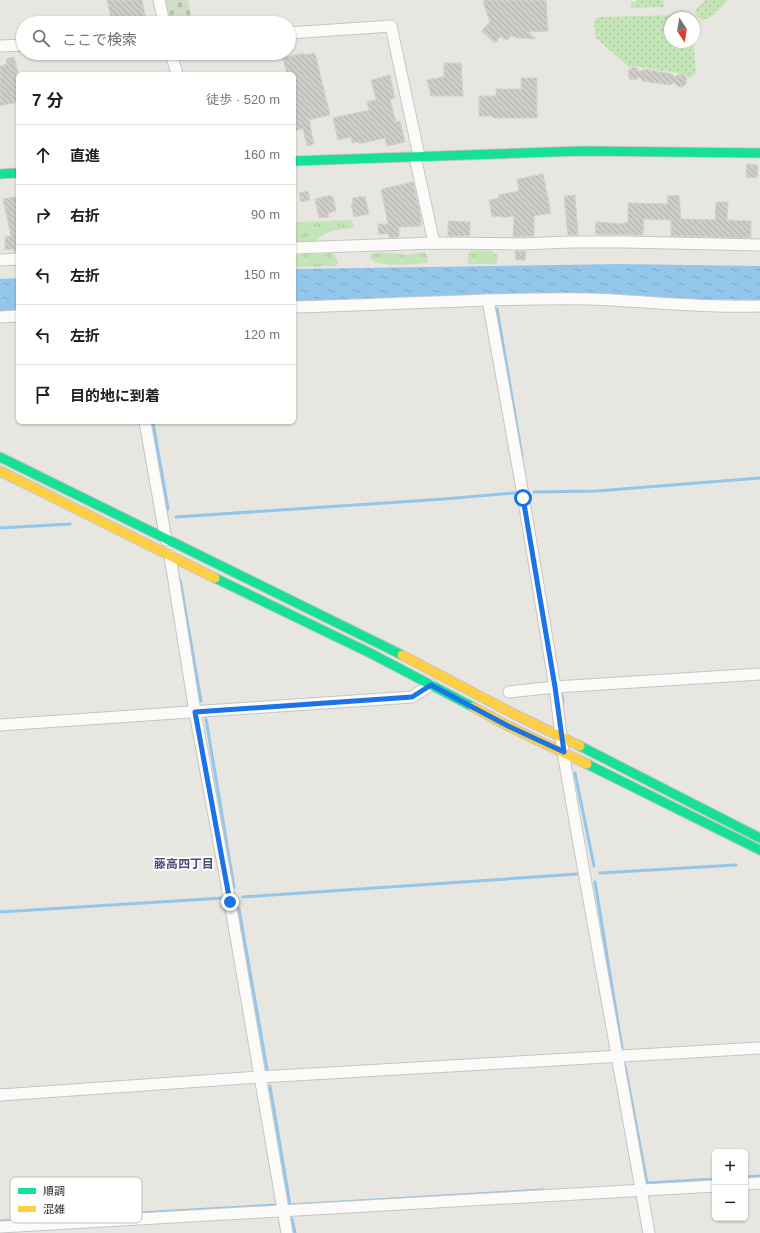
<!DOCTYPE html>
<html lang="ja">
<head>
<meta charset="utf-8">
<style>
  :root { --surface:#fff; --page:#f6f6f6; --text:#202124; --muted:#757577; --line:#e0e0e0 }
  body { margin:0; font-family:Arial,"Noto Sans JP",sans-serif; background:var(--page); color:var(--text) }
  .controls { position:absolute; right:12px; bottom:12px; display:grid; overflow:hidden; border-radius:6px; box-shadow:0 1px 3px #0004 }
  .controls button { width:36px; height:36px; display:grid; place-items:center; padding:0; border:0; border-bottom:1px solid var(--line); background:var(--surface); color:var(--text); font:20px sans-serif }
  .compass { position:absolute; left:664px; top:12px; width:36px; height:36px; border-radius:50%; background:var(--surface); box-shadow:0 1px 3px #0004; rotate:168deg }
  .stop { position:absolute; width:12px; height:12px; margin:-9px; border:3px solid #1a73e8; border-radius:50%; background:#fff }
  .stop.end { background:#1a73e8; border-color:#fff; box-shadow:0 1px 4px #0008 }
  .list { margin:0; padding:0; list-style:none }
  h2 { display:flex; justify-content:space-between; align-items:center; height:52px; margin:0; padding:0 16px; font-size:17px }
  h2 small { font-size:13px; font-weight:400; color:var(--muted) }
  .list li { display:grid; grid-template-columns:26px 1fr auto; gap:12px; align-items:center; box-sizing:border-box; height:60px; padding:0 16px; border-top:1px solid var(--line) }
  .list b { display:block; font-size:15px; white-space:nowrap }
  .list em { font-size:13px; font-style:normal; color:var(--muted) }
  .icon { flex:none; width:22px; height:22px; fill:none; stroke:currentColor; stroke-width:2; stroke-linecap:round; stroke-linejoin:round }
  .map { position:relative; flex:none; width:760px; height:1233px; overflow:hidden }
  .search { position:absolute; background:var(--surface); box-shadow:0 1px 3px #0004; left:16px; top:16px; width:280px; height:44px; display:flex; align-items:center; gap:10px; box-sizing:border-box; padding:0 14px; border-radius:22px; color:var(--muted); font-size:15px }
  .panel { position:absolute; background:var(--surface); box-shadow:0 1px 3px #0004; left:16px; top:72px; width:280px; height:352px; border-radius:6px }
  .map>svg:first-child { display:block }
  .grass { fill:url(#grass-tufts) }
  .cemetery { fill:url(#cemetery-stones) }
  .garden { fill:url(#garden-dots) }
  .water { fill:url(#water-ripples) }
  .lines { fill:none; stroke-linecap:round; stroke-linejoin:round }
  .stream { stroke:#93c6eb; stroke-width:3 }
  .building { fill:url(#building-back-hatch); stroke:#d3d2cc }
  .street-casing { stroke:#c6c5c5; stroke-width:13 }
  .fast-casing { stroke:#c6c5c5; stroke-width:11 }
  .slow-casing { stroke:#c6c5c5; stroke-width:11 }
  .street { stroke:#fcfbfa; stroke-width:11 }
  .fast { stroke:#16e098; stroke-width:9 }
  .slow { stroke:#ffcf43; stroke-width:9 }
  .route { stroke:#1a73e8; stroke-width:5 }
  .labels { text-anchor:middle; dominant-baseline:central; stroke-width:4; stroke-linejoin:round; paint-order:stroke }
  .neighbourhood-label { font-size:12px; font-weight:bold; fill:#4a4b7b; stroke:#fff }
  .key { fill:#fff; stroke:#bfbfbf; stroke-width:1 }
  .key-label { font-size:11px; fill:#2a2a2a }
</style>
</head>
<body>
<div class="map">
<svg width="760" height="1233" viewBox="0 0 760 1233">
  <defs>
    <pattern id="grass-tufts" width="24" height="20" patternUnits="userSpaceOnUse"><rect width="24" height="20" fill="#c4e5b8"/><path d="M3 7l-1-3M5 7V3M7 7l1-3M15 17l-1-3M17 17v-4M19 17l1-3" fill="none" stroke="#a9c59e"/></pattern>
    <pattern id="cemetery-stones" width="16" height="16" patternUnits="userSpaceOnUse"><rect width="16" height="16" fill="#d1ddc7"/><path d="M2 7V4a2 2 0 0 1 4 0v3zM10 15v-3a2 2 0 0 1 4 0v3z" fill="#b4beab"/></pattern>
    <pattern id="garden-dots" width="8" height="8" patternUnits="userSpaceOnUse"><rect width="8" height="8" fill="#c4e5b8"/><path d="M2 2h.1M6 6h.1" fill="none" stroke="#a9c59e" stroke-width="1.8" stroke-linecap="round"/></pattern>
    <pattern id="water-ripples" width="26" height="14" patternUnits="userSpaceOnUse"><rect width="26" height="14" fill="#93c6eb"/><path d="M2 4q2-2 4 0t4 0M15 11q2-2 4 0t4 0" fill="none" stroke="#7faaca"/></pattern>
    <pattern id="building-back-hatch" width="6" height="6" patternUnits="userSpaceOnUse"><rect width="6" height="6" fill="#cdccc7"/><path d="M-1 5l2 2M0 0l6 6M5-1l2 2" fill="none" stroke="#b0afab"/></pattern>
  </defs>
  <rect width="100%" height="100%" fill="#e8e6e0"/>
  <g class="grass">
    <path d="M349,220L352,221L354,227C348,229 343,229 338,230C328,231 318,237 314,244L294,245V222Z"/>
    <path d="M471,250L492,251L497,255L498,261L496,264H468V255Z"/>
    <path d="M380,252L405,255L425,252L428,259L427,263C412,264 381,268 370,259L371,254Z"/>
    <path d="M331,253L336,257L338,262L336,266L294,267V255Z"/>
  </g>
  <path class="cemetery" d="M165,0H188L193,23H170Z"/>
  <g class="garden">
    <path d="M636,0H663L664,7L631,8V3L636,2Z"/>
    <path d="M705,0H728C721,8 713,18 702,20C698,17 695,15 696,9Z"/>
    <path d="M677,15L684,18H670V42H693L696,73L690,78L686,77L684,74L632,66L630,68L595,37L594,21L599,17Z"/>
  </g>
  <g class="water">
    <path d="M620,264L760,266V300L494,296L294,301V269Z"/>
    <path d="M18,278V311L0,313V279Z"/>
  </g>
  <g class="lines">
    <g class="stream">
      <path d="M497,309L522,456"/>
      <path d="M153,422L168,509"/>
      <path d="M534,492L597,491L760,478"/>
      <path d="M176,517L444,499L514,493"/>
      <path d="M0,528L70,524"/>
      <path d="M180,580L201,701"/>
      <path d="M562,695L563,702"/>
      <path d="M206,719L234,887"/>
      <path d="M575,773L594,866"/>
      <path d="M600,873L736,865"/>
      <path d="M595,882L622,1048"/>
      <path d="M243,897L578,874"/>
      <path d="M239,909L267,1069"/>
      <path d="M0,912L223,898"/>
      <path d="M625,1066L647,1183L715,1179"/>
      <path d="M270,1086L290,1205L543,1190"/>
      <path d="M745,1177L760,1176"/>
      <path d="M292,1219L295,1233"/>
      <path d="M0,1221L277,1205"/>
    </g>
  </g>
  <g class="building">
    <path d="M107,0H142L147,23H112Z"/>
    <path d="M483,0H546L548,31L528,32L536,39L519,38L511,36L508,40L500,37L495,43L481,31L490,22L484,5Z"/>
    <path d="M304,53V55L315,53L330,115L309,120L314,144L307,146L303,129L294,131V74H287L283,58Z"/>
    <path d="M14,57L18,72V102L0,106V66L7,64L6,59Z"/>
    <path d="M444,63H461L463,96H431L427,80L444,77Z"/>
    <path d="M633,67L637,68L640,72L644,69L672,74L675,77L679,74L684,75L687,79L686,84L682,87L677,86L675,82L670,85L642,81L640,77L635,80L630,79L628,75L629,70Z"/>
    <path d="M390,75L395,98L390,99L396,122L400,121L405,142L387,146L385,138L359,144V142L352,143L351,137L338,140L333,118L369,110L367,102L376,100L371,80Z"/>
    <path d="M521,78H537V118H493V116H479V96H496V89H521Z"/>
    <path d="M747,164L758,165L757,178L746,177Z"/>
    <path d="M543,174L551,213L534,216V236L513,237L514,216L503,218V216L499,217V216L492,217L489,200L499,198L498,195L519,191L517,179Z"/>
    <path d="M413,182L421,218V226L399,227V237L389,238V234H378V224H388L381,189Z"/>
    <path d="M308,191L310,200L301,202L299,193Z"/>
    <path d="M331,195L332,197H333L336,211L328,213L329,217L319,218L315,199Z"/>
    <path d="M575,195L578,235H568L564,196Z"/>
    <path d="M679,195L681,219L715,220L716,202H728L727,220L751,221V238L671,236V220L644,219L643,235L595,234L596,222L625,224V222H628V203L668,204L667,196Z"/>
    <path d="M18,196V252H14V249L5,250V237L11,236L3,199Z"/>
    <path d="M365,196L369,214L354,217L351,204H353L352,198Z"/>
    <path d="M448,221L470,222V236H448Z"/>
    <path d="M515,251H526L525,260H516Z"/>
  </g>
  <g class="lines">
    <defs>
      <g id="street">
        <path d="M159,0L164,23"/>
        <path d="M289,33L391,26L419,156"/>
        <path d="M0,46L23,45"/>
        <path d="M171,53L177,74"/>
        <path d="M415,157L434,243"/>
        <path d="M294,248L434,243L521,244L571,242H624L760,245"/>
        <path d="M0,260L18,259"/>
        <path d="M488,300L522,489L555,687L563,752L579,844L649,1233"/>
        <path d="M294,307C393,305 492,297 591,299C647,301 703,308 760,306"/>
        <path d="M0,317L18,316"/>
        <path d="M145,422L166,540"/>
        <path d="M170,556L195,712L230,902L287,1233"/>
        <path d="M509,692L555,687L760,674"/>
        <path d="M0,725L412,697L431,685"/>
        <path d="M0,1095L260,1077L760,1048"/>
        <path d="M745,1184L760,1183"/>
        <path d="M0,1227L715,1186"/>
      </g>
      <g id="fast">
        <path d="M294,161L583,151L760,153"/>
        <path d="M0,174L18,173"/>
        <path d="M0,457L402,655"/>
        <path d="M215,578L372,654L473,707"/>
        <path d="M580,746L760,838"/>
        <path d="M587,764L760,850"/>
      </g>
      <g id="slow">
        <path d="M0,471L215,578"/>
        <path d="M402,655L514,714L580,746"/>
        <path d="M473,707L508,726L587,764"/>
      </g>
    </defs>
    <use href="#street" class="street-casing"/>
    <use href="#fast" class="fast-casing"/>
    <use href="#slow" class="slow-casing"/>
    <use href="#street" class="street"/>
    <use href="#fast" class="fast"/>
    <use href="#slow" class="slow"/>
  </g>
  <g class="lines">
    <path class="route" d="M230,902L195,712L412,697L431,685L508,726L564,752L555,687L523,498"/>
  </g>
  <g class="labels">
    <g class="neighbourhood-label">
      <text x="184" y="864">藤高四丁目</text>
    </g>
  </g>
  <rect x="10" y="1177" width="132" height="46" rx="6" class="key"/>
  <rect x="18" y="1188" width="18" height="6" fill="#16e098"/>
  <rect x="18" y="1206" width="18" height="6" fill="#ffcf43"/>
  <g class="key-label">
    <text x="43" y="1195">順調</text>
    <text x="43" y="1213">混雑</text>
  </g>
</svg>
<div class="controls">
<button>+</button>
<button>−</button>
</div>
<svg class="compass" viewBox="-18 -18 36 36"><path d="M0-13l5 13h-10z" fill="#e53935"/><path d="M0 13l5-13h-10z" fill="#757577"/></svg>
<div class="stop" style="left:523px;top:498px"></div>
<div class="stop end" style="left:230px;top:902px"></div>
<div class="search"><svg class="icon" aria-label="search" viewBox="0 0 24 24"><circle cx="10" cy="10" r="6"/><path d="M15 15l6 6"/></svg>ここで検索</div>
<section class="panel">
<h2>7 分<small>徒歩 · 520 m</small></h2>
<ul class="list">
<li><svg class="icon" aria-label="ahead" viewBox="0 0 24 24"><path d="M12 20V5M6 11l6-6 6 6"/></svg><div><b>直進</b></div><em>160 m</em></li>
<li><svg class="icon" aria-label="right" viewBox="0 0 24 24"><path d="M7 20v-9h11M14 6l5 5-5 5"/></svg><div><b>右折</b></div><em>90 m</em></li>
<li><svg class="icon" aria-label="left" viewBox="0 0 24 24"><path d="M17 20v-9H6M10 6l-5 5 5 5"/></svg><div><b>左折</b></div><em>150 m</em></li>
<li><svg class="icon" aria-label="left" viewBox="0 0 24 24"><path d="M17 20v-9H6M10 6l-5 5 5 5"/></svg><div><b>左折</b></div><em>120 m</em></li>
<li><svg class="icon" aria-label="arrive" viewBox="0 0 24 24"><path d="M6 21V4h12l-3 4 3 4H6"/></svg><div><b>目的地に到着</b></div></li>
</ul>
</section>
</div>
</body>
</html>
